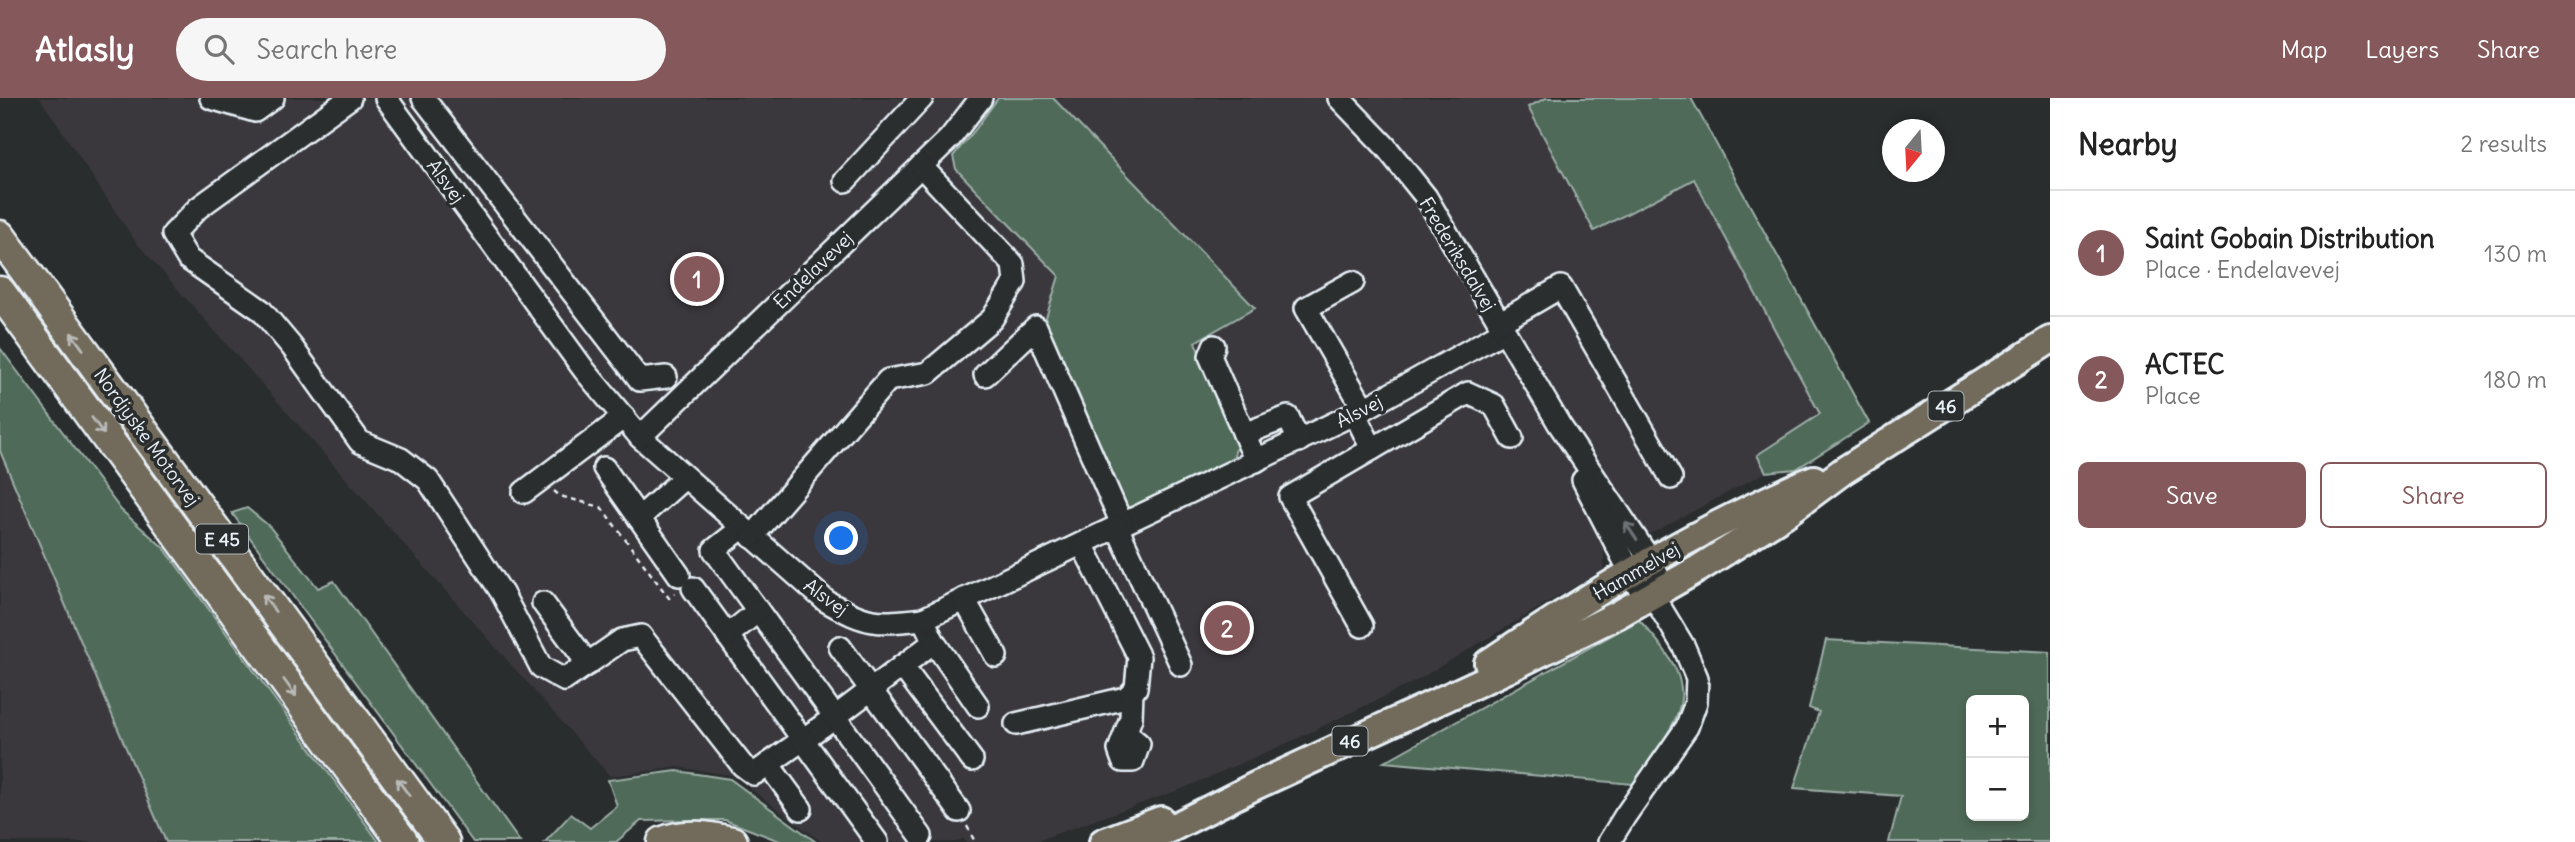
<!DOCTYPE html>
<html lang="en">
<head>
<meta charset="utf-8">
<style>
  :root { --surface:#fff; --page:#f6f6f6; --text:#222; --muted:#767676; --line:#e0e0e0; --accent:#85585c }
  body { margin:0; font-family:Delius,sans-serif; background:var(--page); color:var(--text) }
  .controls { position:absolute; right:21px; bottom:21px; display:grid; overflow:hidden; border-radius:10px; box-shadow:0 4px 10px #0003 }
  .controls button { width:63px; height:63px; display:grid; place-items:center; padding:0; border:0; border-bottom:2px solid var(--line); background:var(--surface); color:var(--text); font:35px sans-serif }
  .compass { position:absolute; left:1882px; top:21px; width:63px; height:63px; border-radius:50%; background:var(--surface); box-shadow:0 4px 10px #0003; rotate:198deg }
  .you { position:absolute; left:842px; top:441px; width:24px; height:24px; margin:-18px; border:5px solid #fff; border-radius:50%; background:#1a73e8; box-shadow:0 0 0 10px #1a73e833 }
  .badge { display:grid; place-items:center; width:46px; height:46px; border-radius:50%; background:var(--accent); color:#fff; font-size:23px; font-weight:700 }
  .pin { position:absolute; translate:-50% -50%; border:4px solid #fff; box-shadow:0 2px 7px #0006 }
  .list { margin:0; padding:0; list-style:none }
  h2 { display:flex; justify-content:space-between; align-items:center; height:91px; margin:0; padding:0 28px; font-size:30px }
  h2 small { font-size:23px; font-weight:400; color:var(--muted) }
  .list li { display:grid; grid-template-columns:46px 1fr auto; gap:21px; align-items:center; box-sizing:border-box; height:126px; padding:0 28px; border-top:2px solid var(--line) }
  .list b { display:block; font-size:26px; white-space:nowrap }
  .list p { margin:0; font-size:23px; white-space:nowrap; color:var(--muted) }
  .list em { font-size:23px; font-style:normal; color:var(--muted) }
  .actions { display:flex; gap:14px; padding:21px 28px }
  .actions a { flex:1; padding:16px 0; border:2px solid var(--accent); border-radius:10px; text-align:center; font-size:24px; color:var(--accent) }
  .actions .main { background:var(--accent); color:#fff }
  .icon { flex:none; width:38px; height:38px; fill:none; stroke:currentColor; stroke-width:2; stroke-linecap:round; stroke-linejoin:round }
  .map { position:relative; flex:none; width:2050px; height:744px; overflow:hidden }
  header { display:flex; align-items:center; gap:42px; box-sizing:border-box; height:98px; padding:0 35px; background:var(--accent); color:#fff }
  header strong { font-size:33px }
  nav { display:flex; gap:38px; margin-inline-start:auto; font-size:24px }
  .search { width:490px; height:63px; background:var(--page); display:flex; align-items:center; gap:18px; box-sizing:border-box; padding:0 24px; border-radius:38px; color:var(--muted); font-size:26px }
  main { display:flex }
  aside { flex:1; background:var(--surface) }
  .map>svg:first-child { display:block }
  .built { fill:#3b393e }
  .green { fill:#506b59; stroke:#9caea8; stroke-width:2; fill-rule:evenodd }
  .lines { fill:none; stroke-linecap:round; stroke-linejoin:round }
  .minor-casing { stroke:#e8f1f8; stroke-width:26 }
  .major-casing { stroke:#e8f1f8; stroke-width:32 }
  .highway-casing { stroke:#e8f1f8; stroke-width:35 }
  .path { stroke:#e8f1f8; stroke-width:2.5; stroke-dasharray:5 5; stroke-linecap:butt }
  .minor { stroke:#2a2d2e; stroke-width:21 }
  .major { stroke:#726b5a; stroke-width:26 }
  .highway { stroke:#726b5a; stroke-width:30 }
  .oneway { stroke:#b9bbb9 }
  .oneway2 { stroke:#6c7275 }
  .labels { text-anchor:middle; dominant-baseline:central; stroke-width:7; stroke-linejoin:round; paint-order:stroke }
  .shield { fill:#2a2d2e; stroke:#afb6bb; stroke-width:2 }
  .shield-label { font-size:18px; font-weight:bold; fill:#e8f1f8 }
  .street-label { font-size:19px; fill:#e8f1f8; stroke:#2a2d2e }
</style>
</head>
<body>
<header>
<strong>Atlasly</strong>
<div class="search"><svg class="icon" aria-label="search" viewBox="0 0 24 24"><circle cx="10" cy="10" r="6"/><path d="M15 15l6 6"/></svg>Search here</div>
<nav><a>Map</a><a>Layers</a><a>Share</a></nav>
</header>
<main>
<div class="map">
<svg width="2050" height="744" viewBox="0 0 2050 744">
  <rect width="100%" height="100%" fill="#2a2d2e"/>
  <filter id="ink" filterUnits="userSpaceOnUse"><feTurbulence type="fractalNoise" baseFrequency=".0143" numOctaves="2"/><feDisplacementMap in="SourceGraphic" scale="14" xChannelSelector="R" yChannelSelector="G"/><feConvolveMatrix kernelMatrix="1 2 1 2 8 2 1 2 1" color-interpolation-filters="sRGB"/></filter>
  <g filter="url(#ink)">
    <g class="built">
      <path d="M40,0H1664L1850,329L1654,434L1604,449V471L1414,584L1296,641L1184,690L1033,744H966L964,740L955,744H822L732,677L678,669L610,678L136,144Z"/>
      <path d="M0,353L166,744H0Z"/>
    </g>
    <g class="green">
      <path d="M998,0H1053L1255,210L1195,244L1237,347L1233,361L1120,414L1044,226L1059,178L956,71L953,58L975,32Z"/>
      <path d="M1546,0H1691L1869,325L1796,371L1766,374L1757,357L1820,316L1694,81L1594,133L1528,9Z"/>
      <path d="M0,250L121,412L164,450L379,744H166L0,353Z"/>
      <path d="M247,410L269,428L318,490L334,483L520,744H473L232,415Z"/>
      <path d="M1639,522C1708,595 1683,614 1633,686L1384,664Z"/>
      <path d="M1826,542L2050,554V744H1889L1901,698L1794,690L1819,614L1809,610ZM1971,602H2024V718H1971Z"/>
      <path d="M677,673L730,681L816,744H782L725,722H690L641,723L616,744H545L571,716L590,730L617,708L608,682Z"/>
    </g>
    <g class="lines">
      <defs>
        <g id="minor">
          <path d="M211,0L255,13L273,0"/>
          <path d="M350,0L198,110L173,136L188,161L261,212L292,249L360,344L401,361L428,382L502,495L541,569L564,582L622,542L641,538L742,667L754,676L835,619L934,544L923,521"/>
          <path d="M386,0L585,273L640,339L826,503C868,527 876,526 923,521L1364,311L1504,233"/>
          <path d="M423,0L640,282L666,279"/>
          <path d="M1339,0L1385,48L1426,99L1559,326L1651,463L1658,478L1657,493"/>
          <path d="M845,83L922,0"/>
          <path d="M1353,184L1306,210L1364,311"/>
          <path d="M1499,225L1561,189L1671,380"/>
          <path d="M1214,248L1210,258L1256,363"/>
          <path d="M985,277L1036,229L1122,426"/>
          <path d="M1355,316L1372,351"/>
          <path d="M1244,336L1288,319L1299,343"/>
          <path d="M640,339L950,40L981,0"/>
          <path d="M604,370L679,477"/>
          <path d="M1583,382L1637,487L1652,496L1684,549L1697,580L1696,604L1687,629L1625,718L1609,744"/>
          <path d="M524,394L624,319"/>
          <path d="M639,420L684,380"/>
          <path d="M1117,429L1181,567"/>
          <path d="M742,430L714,452L921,738"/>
          <path d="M752,439L888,282L928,275L992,221L1015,184L1013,166L921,68"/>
          <path d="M693,490L877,744"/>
          <path d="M964,501L996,558"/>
          <path d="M543,505L588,566"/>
          <path d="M1362,528L1290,399L1468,295L1494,307L1512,340"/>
          <path d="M727,538L758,513"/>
          <path d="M934,544L978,608"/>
          <path d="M840,549L959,713"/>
          <path d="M902,568L972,662"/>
          <path d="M1016,626L1126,600L1136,590L1139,559L1082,446"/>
          <path d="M1127,636L1139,646L1133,663H1123L1119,652L1131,620L1132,594"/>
          <path d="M768,666L801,711"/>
        </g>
        <g id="major">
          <path d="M1488,565C1592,495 1699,430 1814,381"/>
          <path d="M1103,744L1161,722"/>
          <path d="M1144,744L1255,688L1506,572L1617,517L1698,471L1785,416L1843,373L2050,242"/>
        </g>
        <g id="highway">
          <path d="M0,138L444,744"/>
          <path d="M0,194L403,744"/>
          <path d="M663,744C684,735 710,739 732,744"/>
        </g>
      </defs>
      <use href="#minor" class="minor-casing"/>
      <use href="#major" class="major-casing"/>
      <use href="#highway" class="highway-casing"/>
      <g class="path">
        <path d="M554,393L560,398L601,409L669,500L675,495"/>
        <path d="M967,728L975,744"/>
      </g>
      <use href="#minor" class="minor"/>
      <use href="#major" class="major"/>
      <use href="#highway" class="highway"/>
    </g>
    <defs><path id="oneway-shaft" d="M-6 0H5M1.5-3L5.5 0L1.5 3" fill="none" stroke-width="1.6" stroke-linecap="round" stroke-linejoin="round" transform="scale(1.75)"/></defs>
    <g class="oneway">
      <use href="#oneway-shaft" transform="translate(77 243) rotate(-126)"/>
      <use href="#oneway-shaft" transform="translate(98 328) rotate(54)"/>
      <use href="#oneway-shaft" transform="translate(269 505) rotate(-126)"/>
      <use href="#oneway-shaft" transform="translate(290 590) rotate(54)"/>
      <use href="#oneway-shaft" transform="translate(403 689) rotate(-126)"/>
    </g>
    <use class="oneway2" href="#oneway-shaft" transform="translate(1631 433) rotate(-124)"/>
  </g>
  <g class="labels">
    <g class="shield">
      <rect x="1928.5" y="293.5" width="35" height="29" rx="5"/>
      <rect x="196" y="426.5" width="52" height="29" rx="5"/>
      <rect x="1332.5" y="628.5" width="35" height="29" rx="5"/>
    </g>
    <g class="shield-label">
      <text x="1946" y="308">46</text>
      <text x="222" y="441">E 45</text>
      <text x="1350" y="643">46</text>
    </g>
    <g class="street-label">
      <text transform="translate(446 83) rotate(54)">Alsvej</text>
      <text transform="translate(1458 156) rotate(59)">Frederiksdalvej</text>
      <text transform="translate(813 172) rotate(-44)">Endelavevej</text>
      <text transform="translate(1359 313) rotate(-27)">Alsvej</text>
      <text transform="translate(147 339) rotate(54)">Nordjyske Motorvej</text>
      <text transform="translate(1636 473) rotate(-30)">Hammelvej</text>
      <text transform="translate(826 499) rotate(36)">Alsvej</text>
    </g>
  </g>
</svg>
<div class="controls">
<button>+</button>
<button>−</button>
</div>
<svg class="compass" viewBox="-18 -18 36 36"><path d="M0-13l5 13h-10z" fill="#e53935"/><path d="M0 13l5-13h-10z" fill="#767676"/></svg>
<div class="you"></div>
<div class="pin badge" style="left:697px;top:181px">1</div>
<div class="pin badge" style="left:1227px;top:530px">2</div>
</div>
<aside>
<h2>Nearby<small>2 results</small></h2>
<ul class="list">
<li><span class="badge">1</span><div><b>Saint Gobain Distribution</b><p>Place · Endelavevej</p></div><em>130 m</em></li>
<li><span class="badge">2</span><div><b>ACTEC</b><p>Place</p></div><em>180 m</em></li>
</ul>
<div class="actions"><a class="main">Save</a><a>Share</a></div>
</aside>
</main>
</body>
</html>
